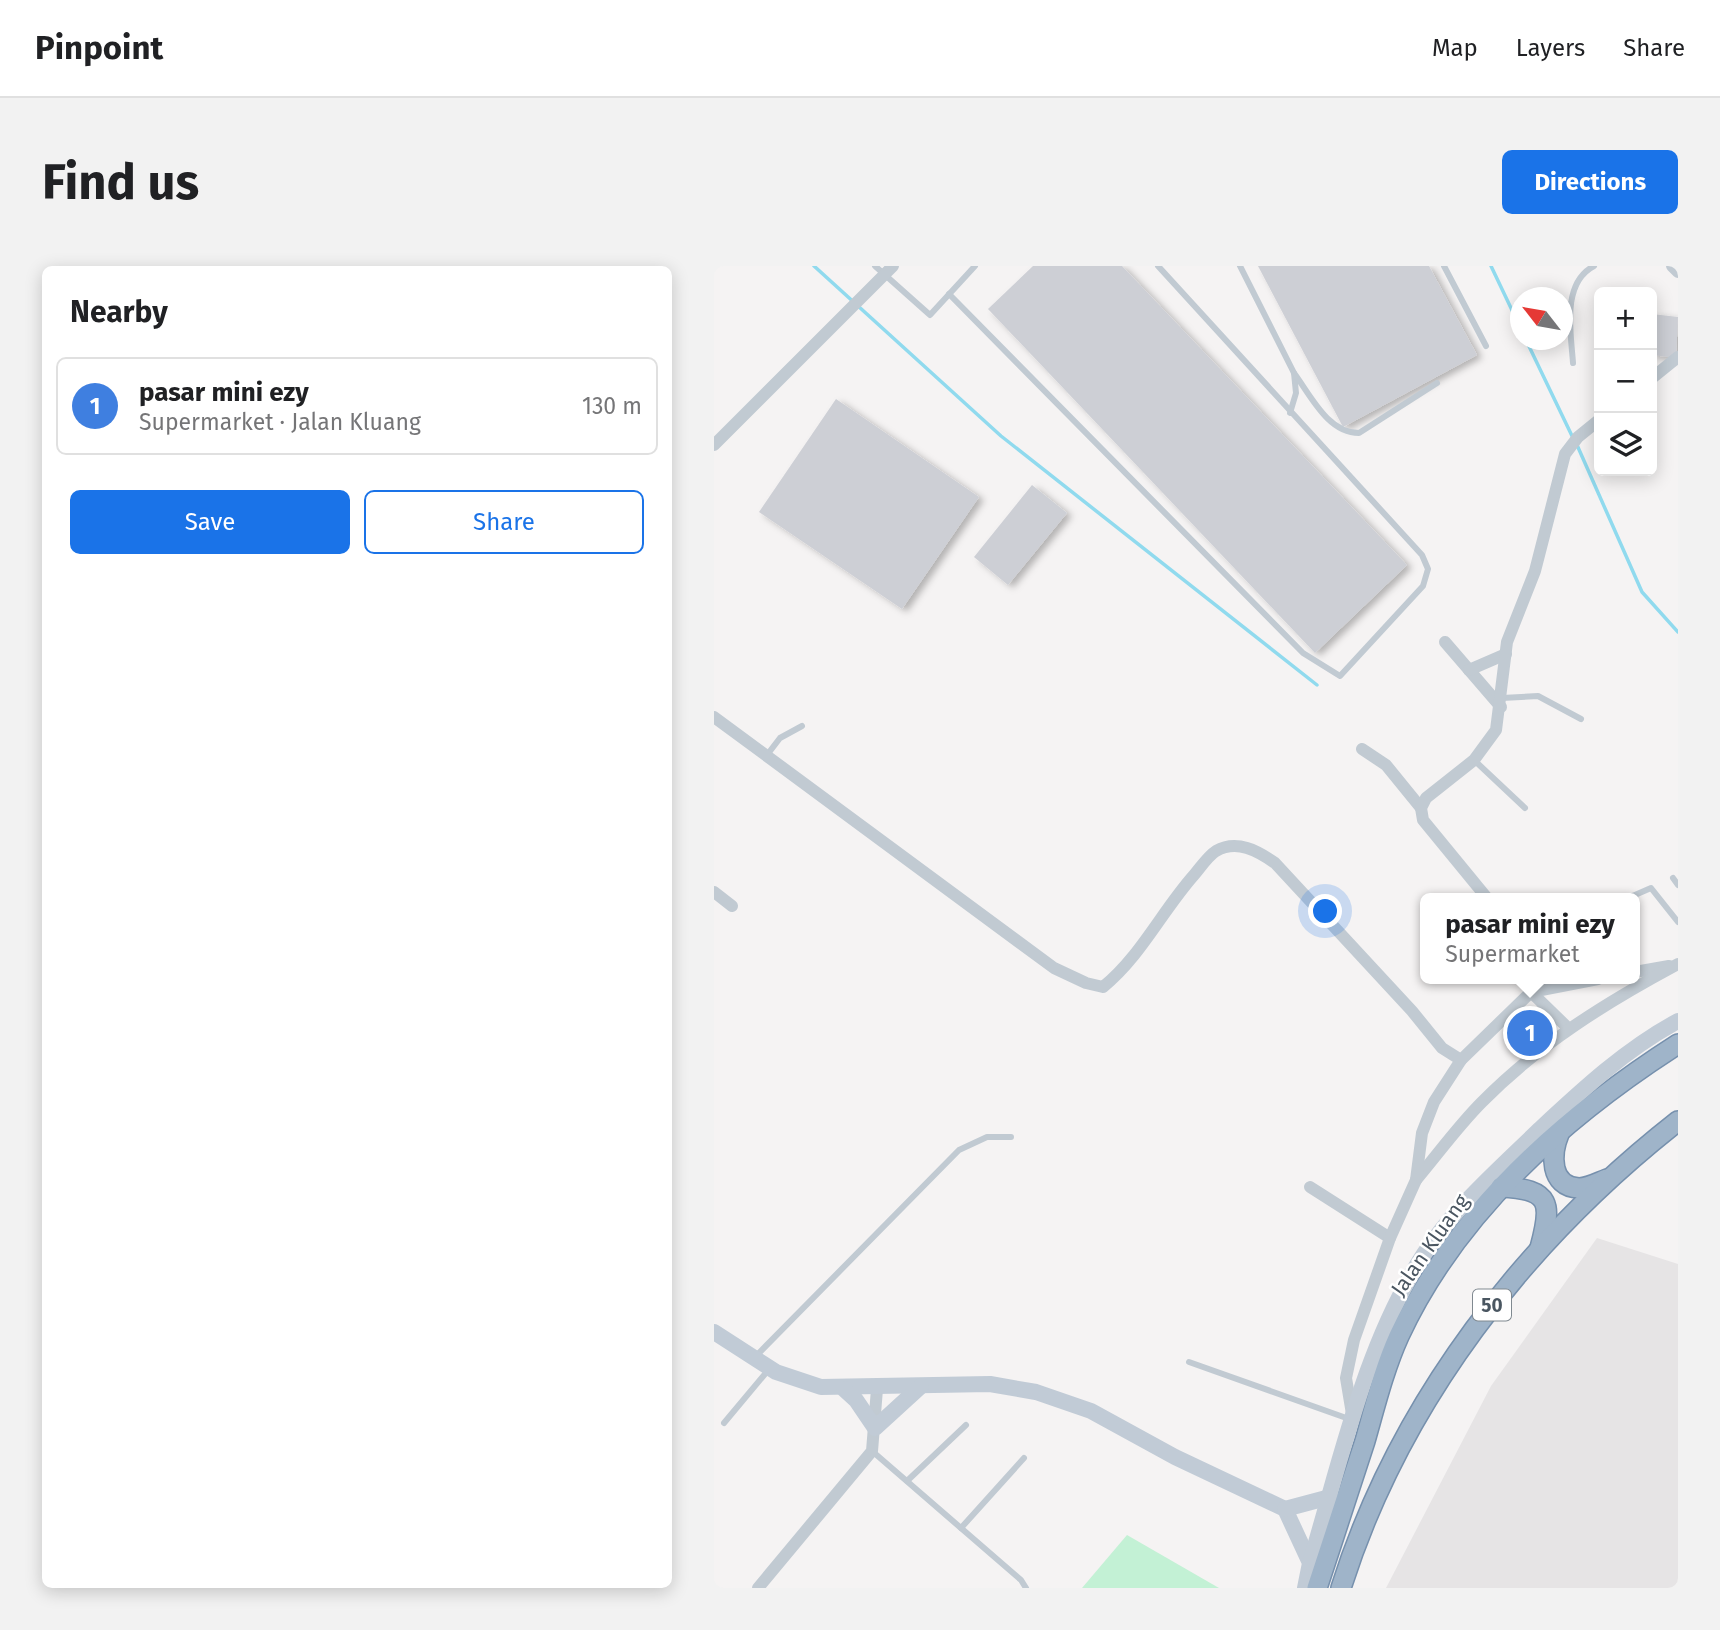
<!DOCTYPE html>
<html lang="en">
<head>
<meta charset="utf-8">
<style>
  :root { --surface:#fff; --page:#f2f2f2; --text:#202124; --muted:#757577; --line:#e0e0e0; --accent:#1a73e8 }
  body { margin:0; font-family:"Fira Sans",sans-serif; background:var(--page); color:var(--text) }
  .controls { position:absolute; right:21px; top:21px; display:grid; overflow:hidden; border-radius:10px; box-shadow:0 4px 18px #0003 }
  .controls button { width:63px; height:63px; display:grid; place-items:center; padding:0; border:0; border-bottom:2px solid var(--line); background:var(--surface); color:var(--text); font:35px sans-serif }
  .compass { position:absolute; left:796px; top:21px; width:63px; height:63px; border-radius:50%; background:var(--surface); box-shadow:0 4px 18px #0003; rotate:301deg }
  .you { position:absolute; left:612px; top:646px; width:24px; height:24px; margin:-18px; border:5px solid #fff; border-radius:50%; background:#1a73e8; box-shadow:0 0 0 10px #1a73e833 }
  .badge { display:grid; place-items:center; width:46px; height:46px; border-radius:50%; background:var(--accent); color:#fff; font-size:23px; font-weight:700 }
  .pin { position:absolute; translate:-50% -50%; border:4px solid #fff; box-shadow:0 2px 7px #0006 }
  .popup { position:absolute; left:706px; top:627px; width:220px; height:91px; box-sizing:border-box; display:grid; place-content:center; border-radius:10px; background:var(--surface); filter:drop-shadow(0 2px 5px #0005); font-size:23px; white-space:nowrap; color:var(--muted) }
  .popup b { font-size:26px; color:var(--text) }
  .popup::after { content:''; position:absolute; left:50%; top:100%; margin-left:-14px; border:14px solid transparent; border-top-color:var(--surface) }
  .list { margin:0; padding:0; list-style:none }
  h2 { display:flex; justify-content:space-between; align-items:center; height:91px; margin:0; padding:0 28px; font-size:30px }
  h2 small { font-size:23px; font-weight:400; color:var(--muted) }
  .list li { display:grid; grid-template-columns:46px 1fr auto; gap:21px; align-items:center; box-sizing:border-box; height:98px; margin:0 14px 14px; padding:0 14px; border:2px solid var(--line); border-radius:10px }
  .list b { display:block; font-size:26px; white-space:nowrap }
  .list p { margin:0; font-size:23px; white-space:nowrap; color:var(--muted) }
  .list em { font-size:23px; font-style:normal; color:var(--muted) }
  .actions { display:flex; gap:14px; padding:21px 28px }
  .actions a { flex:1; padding:16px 0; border:2px solid var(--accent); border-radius:10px; text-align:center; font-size:24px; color:var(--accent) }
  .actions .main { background:var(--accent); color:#fff }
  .icon { flex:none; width:38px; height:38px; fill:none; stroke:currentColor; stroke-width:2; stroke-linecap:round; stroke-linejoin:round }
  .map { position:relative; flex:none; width:964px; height:1322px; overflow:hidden; border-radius:10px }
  header { display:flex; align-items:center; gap:42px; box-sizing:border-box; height:98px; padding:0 35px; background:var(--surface); border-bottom:2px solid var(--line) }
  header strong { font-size:33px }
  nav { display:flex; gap:38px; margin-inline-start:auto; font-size:24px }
  .intro { display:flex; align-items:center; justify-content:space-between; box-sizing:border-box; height:168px; padding:0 42px }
  h1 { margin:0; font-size:49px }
  .button { padding:18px 32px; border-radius:10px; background:var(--accent); color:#fff; font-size:24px; font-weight:700 }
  main { display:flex; gap:42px; padding:0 42px }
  aside { flex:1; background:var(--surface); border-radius:10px; box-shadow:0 4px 18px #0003 }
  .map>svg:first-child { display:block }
  .education { fill:#e6e4e5 }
  .green { fill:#c3f1d5 }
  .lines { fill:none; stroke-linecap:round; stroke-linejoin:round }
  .stream { stroke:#90daee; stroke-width:3.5 }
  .building { fill:#cdcfd5; filter:url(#shadow) }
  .trunk-casing { stroke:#7690ad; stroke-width:22 }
  .service { stroke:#c1cad2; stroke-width:6 }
  .minor { stroke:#c1cad2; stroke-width:12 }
  .secondary { stroke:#c1cbd6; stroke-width:16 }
  .trunk { stroke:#9fb4c9; stroke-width:19 }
  .labels { text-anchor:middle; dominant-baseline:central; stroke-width:5; stroke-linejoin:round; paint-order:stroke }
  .shield { fill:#fff; stroke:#808990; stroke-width:2 }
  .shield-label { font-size:19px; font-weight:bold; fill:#4a5661 }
  .street-label { font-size:21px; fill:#4a5661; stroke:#fff }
</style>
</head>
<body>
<header>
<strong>Pinpoint</strong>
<nav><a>Map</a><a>Layers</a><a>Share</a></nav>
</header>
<div class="intro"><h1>Find us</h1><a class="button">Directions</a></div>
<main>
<aside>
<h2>Nearby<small></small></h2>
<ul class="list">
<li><span class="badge" style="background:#3f7fe0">1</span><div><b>pasar mini ezy</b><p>Supermarket · Jalan Kluang</p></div><em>130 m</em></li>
</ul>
<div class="actions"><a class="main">Save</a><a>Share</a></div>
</aside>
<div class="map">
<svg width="964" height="1322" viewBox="0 0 964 1322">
  <defs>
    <filter id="shadow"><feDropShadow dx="5" dy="3" stdDeviation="3.5" flood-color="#0004"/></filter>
  </defs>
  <rect width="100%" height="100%" fill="#f5f3f3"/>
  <path class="education" d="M883,972L964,998V1322H672L777,1120Z"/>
  <path class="green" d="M413,1269L505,1322H368Z"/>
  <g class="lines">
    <g class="stream">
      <path d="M100,0L287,170L603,419"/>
      <path d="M777,0L806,61"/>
      <path d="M812,74L859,172"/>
      <path d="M863,179L928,326L964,366"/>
    </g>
  </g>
  <g class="building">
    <path d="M319,0H408L693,299L601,387L274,43Z"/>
    <path d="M544,0H715L763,89L629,161Z"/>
    <path d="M938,48L964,51L962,92L938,89Z"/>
    <path d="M122,133L265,231L188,343L45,246Z"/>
    <path d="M318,219L353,247L294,319L260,291Z"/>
  </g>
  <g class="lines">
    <defs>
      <g id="trunk">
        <path d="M845,868C837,887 835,921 865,922C874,922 885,916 893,913"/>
        <path d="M787,921C838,923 838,938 826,982"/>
        <path d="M603,1322C619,1273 635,1225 651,1175C661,1140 670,1103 685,1070C743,945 850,851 964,778"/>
        <path d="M627,1322C686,1135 811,975 964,855"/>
      </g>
    </defs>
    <use href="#trunk" class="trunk-casing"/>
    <g class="service">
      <path d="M161,0L216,49L261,0"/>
      <path d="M526,0L580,107L582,127L576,147"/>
      <path d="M730,0L772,80"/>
      <path d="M235,28L589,387L626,410L709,320L714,303L708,289L444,0"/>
      <path d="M859,97C857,67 847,17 880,0"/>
      <path d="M580,107C597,130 614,167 645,167L723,117"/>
      <path d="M788,432L824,430L867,453"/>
      <path d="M53,489L66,472L88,460"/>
      <path d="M760,494L811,542"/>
      <path d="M959,612L964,619"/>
      <path d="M914,632L937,622L964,656"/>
      <path d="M40,1092L245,884L273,871H297"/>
      <path d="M475,1096L638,1154"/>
      <path d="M10,1157L56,1102"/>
      <path d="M158,1185L307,1314L312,1322"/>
      <path d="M193,1215L252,1159"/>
      <path d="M247,1262L310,1192"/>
    </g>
    <g class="minor">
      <path d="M958,0L964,6"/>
      <path d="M938,112L964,91"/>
      <path d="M0,179L179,0"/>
      <path d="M731,376L787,441"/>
      <path d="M755,404L792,388"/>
      <path d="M0,451L340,702L372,717L389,721C427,690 448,645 480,609C486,602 494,590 502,585C523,573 544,585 561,597L698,745L728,782L747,794"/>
      <path d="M648,483L672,499L707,542"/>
      <path d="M0,626L18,640"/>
      <path d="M773,632L709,554L707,542L712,532L760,494L782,464L793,376L821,305L851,188L864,171L885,154"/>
      <path d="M921,706L955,700"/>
      <path d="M818,713L817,726L854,762"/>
      <path d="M702,914C724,888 744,860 768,836C825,778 893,736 964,698"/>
      <path d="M596,921L676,972"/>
      <path d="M638,1148L632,1112L640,1074L676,972L702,914L708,867L720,836L747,794L817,726L884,713"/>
      <path d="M44,1322L158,1185L163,1123"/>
    </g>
    <g class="secondary">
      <path d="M0,1066L62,1106L107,1121L276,1118L322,1126L377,1145L461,1191L571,1243L596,1297L591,1322"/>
      <path d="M130,1123L142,1134L161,1162L207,1120"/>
      <path d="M571,1243L616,1231"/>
      <path d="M596,1297C627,1194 651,1078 710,988C740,942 787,901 826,863C869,823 912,783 964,755"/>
    </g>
    <use href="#trunk" class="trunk"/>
  </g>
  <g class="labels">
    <rect class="shield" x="759" y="1023.5" width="38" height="31" rx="5"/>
    <g class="shield-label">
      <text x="778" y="1039">50</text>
    </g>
    <g class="street-label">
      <text transform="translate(716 979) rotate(-55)">Jalan Kluang</text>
    </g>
  </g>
</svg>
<div class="controls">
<button>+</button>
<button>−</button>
<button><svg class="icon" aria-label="layers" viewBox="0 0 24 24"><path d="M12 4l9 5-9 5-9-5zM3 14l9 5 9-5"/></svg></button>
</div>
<svg class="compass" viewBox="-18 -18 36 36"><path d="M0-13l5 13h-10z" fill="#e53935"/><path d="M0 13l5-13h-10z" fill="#757577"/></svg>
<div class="you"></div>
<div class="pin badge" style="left:816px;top:767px;background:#3f7fe0">1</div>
<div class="popup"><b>pasar mini ezy</b>Supermarket</div>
</div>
</main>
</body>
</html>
